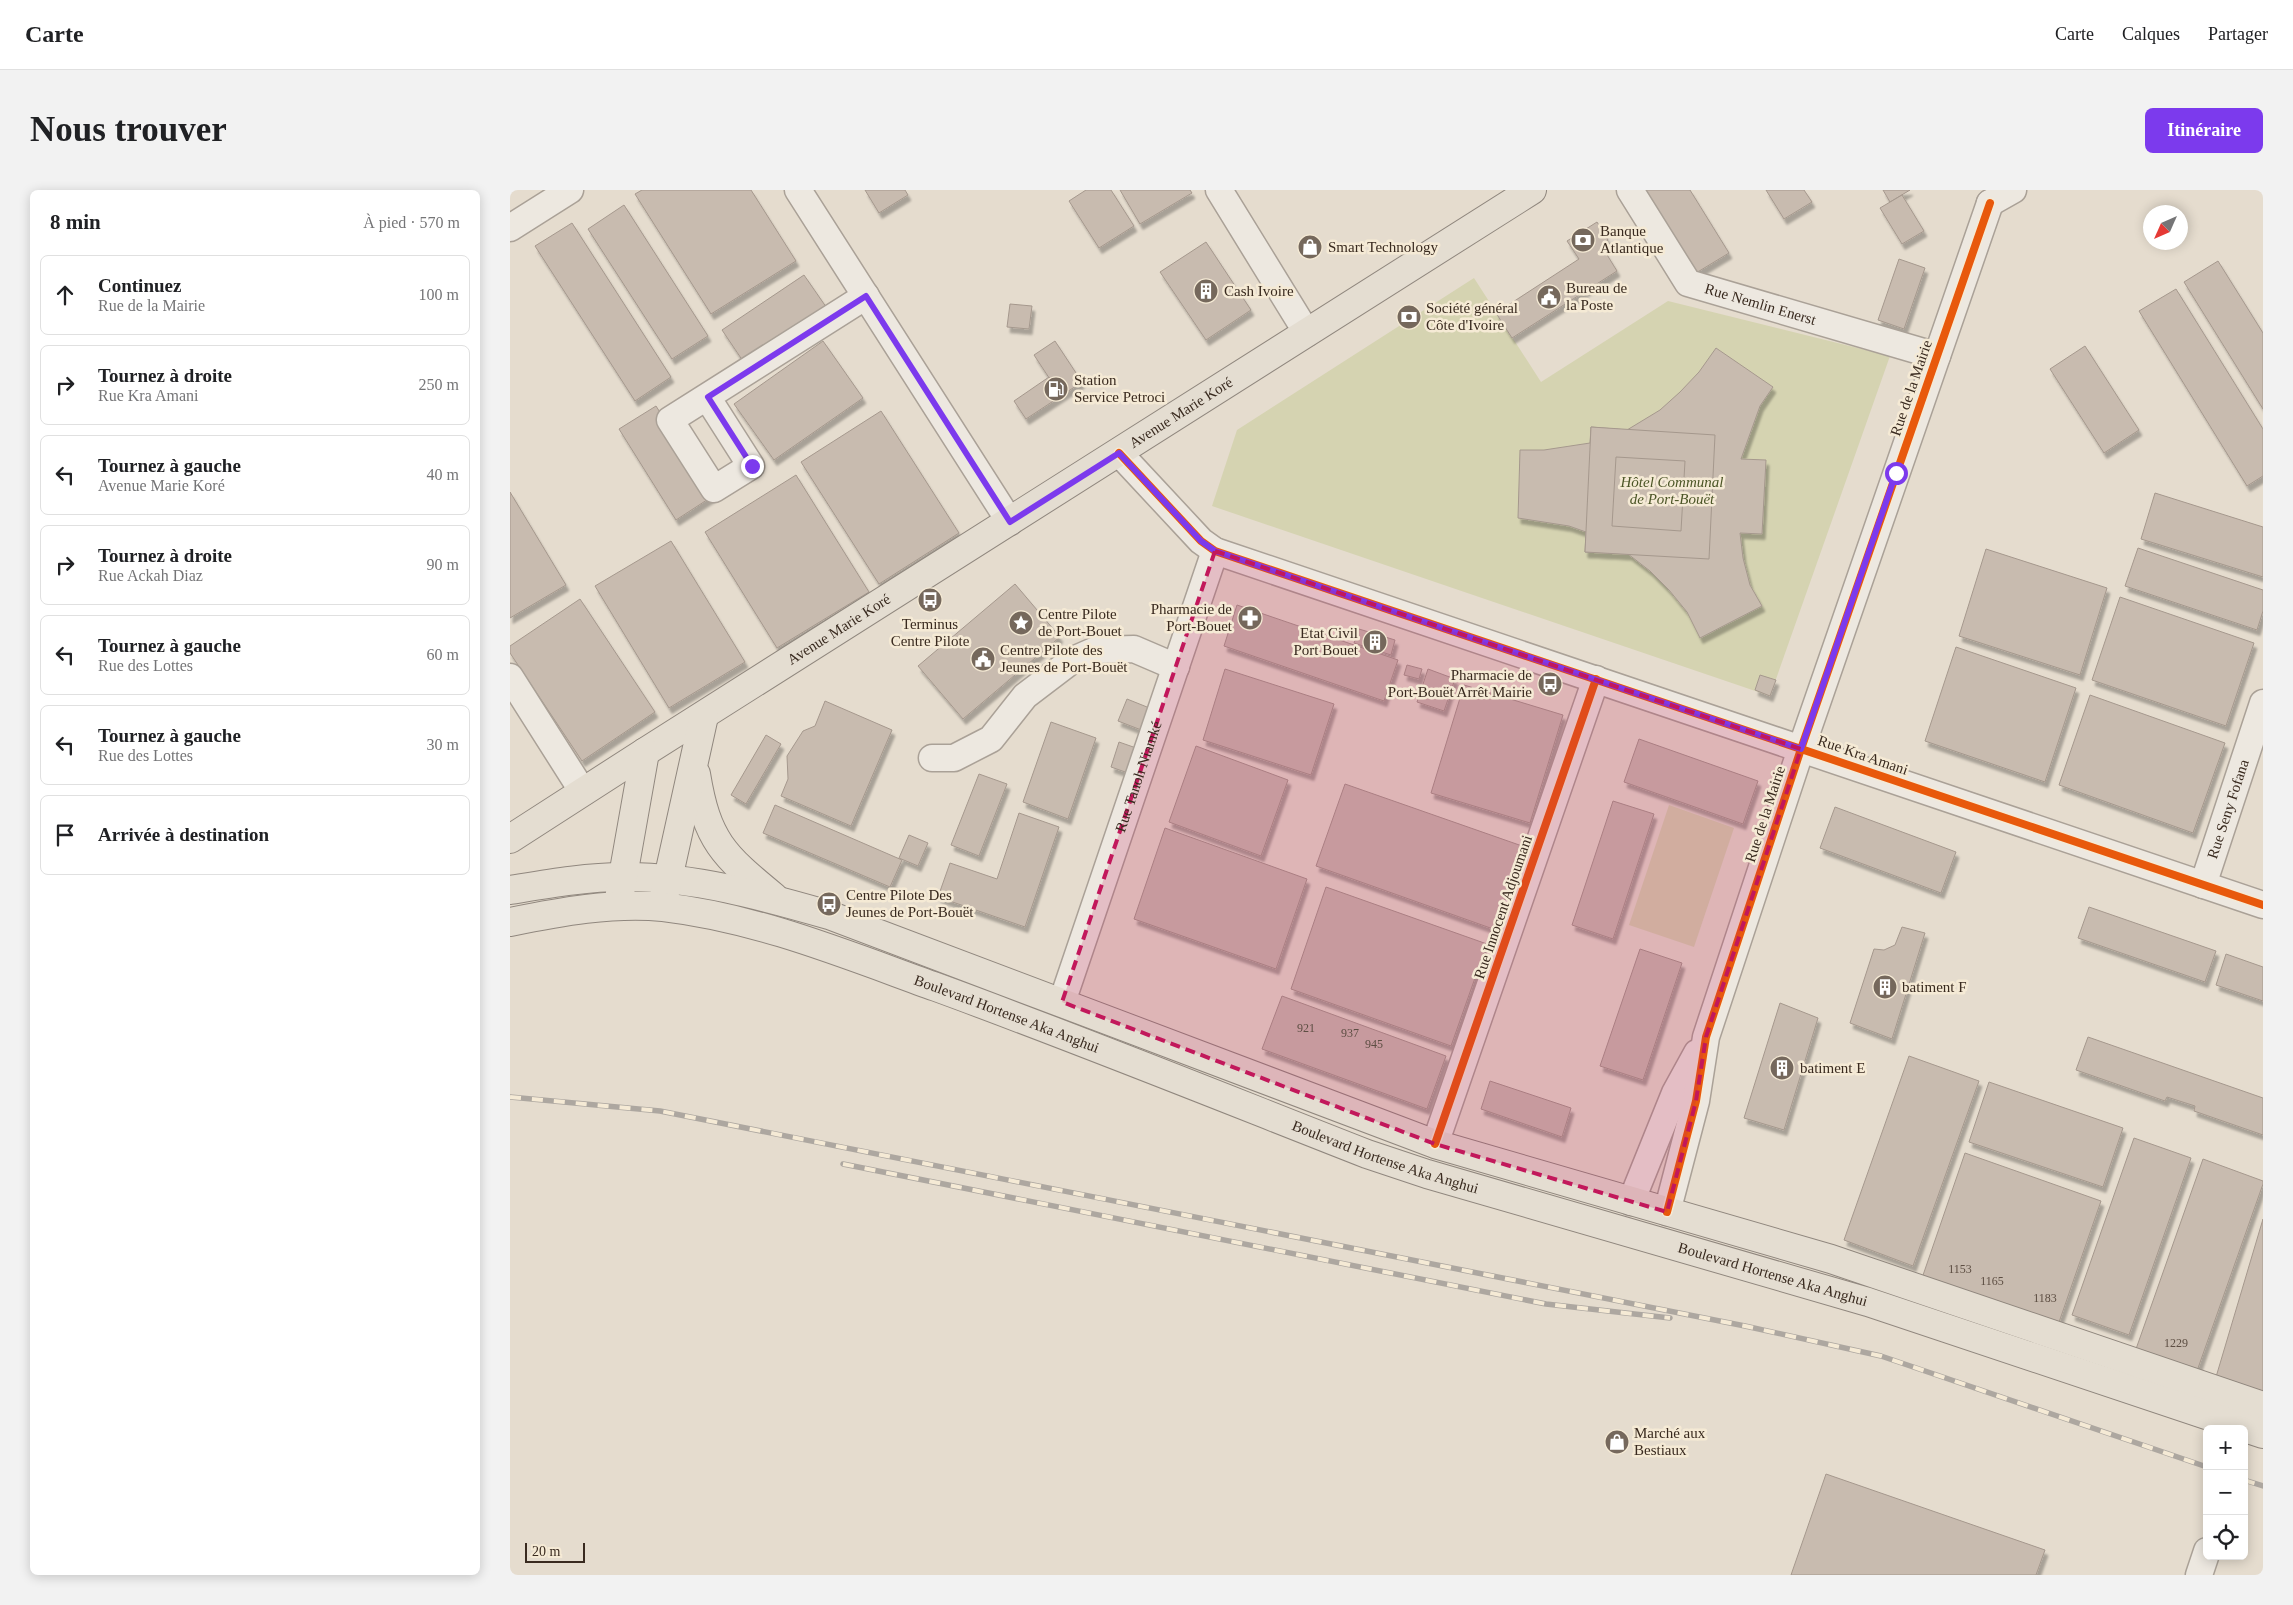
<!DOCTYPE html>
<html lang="fr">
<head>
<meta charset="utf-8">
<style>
  :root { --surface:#fff; --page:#f2f2f2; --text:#202124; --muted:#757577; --line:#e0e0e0; --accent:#7c3aed }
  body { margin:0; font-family:"Times New Roman",serif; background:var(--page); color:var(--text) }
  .controls { position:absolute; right:15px; bottom:15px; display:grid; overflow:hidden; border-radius:8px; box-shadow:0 2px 12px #0003 }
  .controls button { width:45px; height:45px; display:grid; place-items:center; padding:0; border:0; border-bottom:1px solid var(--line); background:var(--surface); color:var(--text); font:25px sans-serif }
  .compass { position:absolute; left:1633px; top:15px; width:45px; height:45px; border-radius:50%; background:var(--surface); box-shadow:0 2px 12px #0003; rotate:225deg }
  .scale { position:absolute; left:15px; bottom:12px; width:60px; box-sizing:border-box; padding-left:5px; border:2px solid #392a1f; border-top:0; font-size:14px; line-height:18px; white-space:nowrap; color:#392a1f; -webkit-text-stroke:4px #f5ead5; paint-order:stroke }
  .stop { position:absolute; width:15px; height:15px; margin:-11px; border:4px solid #7c3aed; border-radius:50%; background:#fff }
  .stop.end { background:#7c3aed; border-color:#fff; box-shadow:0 1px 5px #0008 }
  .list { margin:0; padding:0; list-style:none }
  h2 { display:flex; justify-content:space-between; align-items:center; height:65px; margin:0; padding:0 20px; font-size:21px }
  h2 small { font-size:16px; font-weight:400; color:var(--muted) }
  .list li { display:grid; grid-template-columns:32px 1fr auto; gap:15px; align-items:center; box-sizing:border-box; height:80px; margin:0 10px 10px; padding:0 10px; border:1px solid var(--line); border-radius:8px }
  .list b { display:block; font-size:19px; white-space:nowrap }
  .list p { margin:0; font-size:16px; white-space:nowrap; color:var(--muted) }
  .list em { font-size:16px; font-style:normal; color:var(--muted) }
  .icon { flex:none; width:28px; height:28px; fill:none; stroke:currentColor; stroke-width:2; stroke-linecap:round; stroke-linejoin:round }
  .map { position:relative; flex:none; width:1753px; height:1385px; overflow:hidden; border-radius:8px }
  header { display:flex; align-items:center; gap:30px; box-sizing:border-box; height:70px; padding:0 25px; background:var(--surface); border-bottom:1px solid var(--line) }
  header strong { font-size:24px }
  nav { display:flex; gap:28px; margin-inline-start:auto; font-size:18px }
  .intro { display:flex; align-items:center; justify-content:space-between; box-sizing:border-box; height:120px; padding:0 30px }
  h1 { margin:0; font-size:35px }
  .button { padding:12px 22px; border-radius:8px; background:var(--accent); color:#fff; font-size:18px; font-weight:700 }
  main { display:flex; gap:30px; padding:0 30px }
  aside { flex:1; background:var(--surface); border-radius:8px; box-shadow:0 2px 12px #0003 }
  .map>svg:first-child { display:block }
  .green { fill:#d5d3b1 }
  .building { fill:#c8bbaf; stroke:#a5988d; fill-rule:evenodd; filter:url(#shadow) }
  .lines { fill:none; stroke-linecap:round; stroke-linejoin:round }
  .minor-casing { stroke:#aaa197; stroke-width:29 }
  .major-casing { stroke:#90877e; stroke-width:30 }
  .minor { stroke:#ede8e0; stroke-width:26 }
  .major { stroke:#e4ddd1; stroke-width:28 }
  .rail-casing { stroke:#ada7a0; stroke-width:5.5 }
  .rail { stroke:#f5ead5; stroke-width:4; stroke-dasharray:11; stroke-linecap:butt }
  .cycleway-casing { stroke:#f5ead5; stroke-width:11 }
  .cycleway { stroke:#e8590c; stroke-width:8 }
  .route { stroke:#7c3aed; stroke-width:6 }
  .marked { fill:#c2185b; fill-opacity:0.2; stroke:#c2185b; stroke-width:4; stroke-dasharray:10 6; stroke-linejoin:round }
  .labels { text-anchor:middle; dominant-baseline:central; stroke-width:5; stroke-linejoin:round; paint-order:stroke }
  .number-label { font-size:12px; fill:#5d4e43 }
  .poi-label { font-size:15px; fill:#392a1f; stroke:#f5ead5; text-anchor:start }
  .street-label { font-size:15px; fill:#392a1f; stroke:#f5ead5 }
  .park-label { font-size:15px; font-style:italic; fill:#4b5526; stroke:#f5ead5 }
</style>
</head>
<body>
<header>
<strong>Carte</strong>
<nav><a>Carte</a><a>Calques</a><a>Partager</a></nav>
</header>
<div class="intro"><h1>Nous trouver</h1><a class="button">Itinéraire</a></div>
<main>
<aside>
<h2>8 min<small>À pied · 570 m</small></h2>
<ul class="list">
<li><svg class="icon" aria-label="ahead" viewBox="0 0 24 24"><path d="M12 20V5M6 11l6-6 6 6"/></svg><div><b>Continuez</b><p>Rue de la Mairie</p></div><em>100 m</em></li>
<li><svg class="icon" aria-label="right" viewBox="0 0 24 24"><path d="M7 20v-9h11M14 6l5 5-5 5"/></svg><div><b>Tournez à droite</b><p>Rue Kra Amani</p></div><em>250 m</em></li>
<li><svg class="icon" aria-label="left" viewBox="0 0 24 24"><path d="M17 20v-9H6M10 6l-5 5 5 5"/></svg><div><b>Tournez à gauche</b><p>Avenue Marie Koré</p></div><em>40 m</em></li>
<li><svg class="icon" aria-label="right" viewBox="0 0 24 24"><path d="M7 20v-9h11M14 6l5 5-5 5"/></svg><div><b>Tournez à droite</b><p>Rue Ackah Diaz</p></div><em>90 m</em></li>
<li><svg class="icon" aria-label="left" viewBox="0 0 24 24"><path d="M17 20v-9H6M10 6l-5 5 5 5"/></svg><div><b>Tournez à gauche</b><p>Rue des Lottes</p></div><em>60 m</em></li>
<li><svg class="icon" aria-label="left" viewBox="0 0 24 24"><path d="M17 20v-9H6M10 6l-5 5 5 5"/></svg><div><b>Tournez à gauche</b><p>Rue des Lottes</p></div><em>30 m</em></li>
<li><svg class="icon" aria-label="arrive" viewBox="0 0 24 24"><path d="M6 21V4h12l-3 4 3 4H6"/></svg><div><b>Arrivée à destination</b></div></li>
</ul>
</aside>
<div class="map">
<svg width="1753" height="1385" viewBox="0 0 1753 1385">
  <defs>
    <filter id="shadow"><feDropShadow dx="3" dy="5.5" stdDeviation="1" flood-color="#0004"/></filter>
  </defs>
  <rect width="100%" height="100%" fill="#e5dcce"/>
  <g class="green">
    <path d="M964,88L1031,192L1158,111L1380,166L1260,506L702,316L727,240Z"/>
    <path d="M1159,615L1224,638L1184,757L1119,735Z"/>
  </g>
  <g class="building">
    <path d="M132,0H241L286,71L201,124L125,4Z"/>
    <path d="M355,0H395L398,5L369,23Z"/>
    <path d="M576,0H601L624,36L589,58L559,11Z"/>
    <path d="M610,0H680L682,3L630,34Z"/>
    <path d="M1134,0H1180L1219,63L1186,83Z"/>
    <path d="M1256,0H1294L1302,12L1274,29Z"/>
    <path d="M1373,0H1400L1380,12Z"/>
    <path d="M1392,5L1414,41L1392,54L1370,18Z"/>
    <path d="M114,15L198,146L162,169L78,39Z"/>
    <path d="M1087,32L1098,50L1091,55L1107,81L1002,148L986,123L1069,69L1057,51Z"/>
    <path d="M62,33L161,187L125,211L25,56Z"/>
    <path d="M696,52L741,120L696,150L650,82Z"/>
    <path d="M1389,69L1415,78L1394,139L1368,130Z"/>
    <path d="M1708,71L1753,143V219L1674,92Z"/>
    <path d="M294,85L321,124L239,180L212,140Z"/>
    <path d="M1666,99L1753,239V286L1737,296L1629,121Z"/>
    <path d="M500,114L522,116L519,139L497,137Z"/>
    <path d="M313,151L353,208L264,270L224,214Z"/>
    <path d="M545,151L572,192L551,206L524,165Z"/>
    <path d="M1575,156L1629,240L1594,263L1540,179Z"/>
    <path d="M1206,158L1263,197L1250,216L1231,269L1256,270L1252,344L1230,343L1233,368L1240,395L1252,416L1190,448L1177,422L1159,400L1140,381L1118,364L1075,362L1076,342L1059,336L1008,328L1010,260H1034L1080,253L1081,237L1117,240L1150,220L1170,202L1189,182Z"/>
    <path d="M539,187L551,206L516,229L504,211Z"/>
    <path d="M146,216L203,306L166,330L109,239Z"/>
    <path d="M371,221L449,343L369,394L291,272Z"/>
    <path d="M1081,237L1205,245L1199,369L1075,362ZM1106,267L1175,271L1171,341L1102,336Z"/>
    <path d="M286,285L359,402L267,458L195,342Z"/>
    <path d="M0,302L56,395L0,428Z"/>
    <path d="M1645,303L1753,337V387L1631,349Z"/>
    <path d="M161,351L235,472L159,518L85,396Z"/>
    <path d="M1628,358L1753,400V421L1747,440L1615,396Z"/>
    <path d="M1476,359L1597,398L1570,485L1449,446Z"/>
    <path d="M505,394L550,447L453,529L408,476Z"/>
    <path d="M1610,407L1744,453L1716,536L1582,490Z"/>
    <path d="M70,409L145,522L72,571L0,463V456Z"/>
    <path d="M727,415L888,470L874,511L714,456Z"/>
    <path d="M849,439L885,450L881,465L844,453Z"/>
    <path d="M1446,457L1566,498L1535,592L1415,551Z"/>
    <path d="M897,475L912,479L909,489L894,485Z"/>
    <path d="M715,479L824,514L801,585L693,550Z"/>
    <path d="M918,479L945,489L934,521L907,512Z"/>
    <path d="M1250,485L1266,490L1260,506L1245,500Z"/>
    <path d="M954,495L1053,525L1020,633L921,603Z"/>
    <path d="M1580,505L1715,553L1683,643L1549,595Z"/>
    <path d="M617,509L647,521L639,543L608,531Z"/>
    <path d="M315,511L382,540L341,636L271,606L278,589L277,566L293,541L305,536Z"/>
    <path d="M541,532L586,548L558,629L513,612Z"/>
    <path d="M256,545L271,554L236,614L221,605Z"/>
    <path d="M1129,549L1248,591L1233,634L1114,592Z"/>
    <path d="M609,552L629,559L621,584L601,577Z"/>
    <path d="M686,556L778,590L751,666L659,632Z"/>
    <path d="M469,584L497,594L469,666L441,655Z"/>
    <path d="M835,594L1015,657L986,740L806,676Z"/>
    <path d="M1103,611L1144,624L1103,749L1062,735Z"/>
    <path d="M265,615L392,670L380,697L253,643Z"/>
    <path d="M1325,617L1446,662L1431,703L1310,658Z"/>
    <path d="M509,623L549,637L515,737L428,707L440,673L487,689Z"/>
    <path d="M655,638L797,689L766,779L624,729Z"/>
    <path d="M399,645L418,653L408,676L389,668Z"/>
    <path d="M816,697L977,754L941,856L781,799Z"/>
    <path d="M1579,717L1706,761L1695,792L1568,748Z"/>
    <path d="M1392,737L1415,743L1382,849L1340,833L1364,759L1374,760L1385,755Z"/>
    <path d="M1130,759L1172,773L1133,890L1090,876Z"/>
    <path d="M1716,764L1753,777V811L1706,795Z"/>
    <path d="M772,806L936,866L917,919L752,859Z"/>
    <path d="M1270,813L1308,828L1274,940L1234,928Z"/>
    <path d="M1578,847L1753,908V945L1684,921L1685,916L1657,907L1655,911L1566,880Z"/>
    <path d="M1399,866L1469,891L1403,1076L1334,1050Z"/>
    <path d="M980,891L1061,918L1052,947L971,919Z"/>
    <path d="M1479,892L1613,938L1593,997L1459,952Z"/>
    <path d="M1624,948L1681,968L1619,1145L1562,1125Z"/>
    <path d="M1455,963L1591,1011L1547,1138L1411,1091Z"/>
    <path d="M1693,969L1753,991V994L1687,1181L1626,1159Z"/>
    <path d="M1753,1029V1201L1706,1187Z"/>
    <path d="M1316,1284L1535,1360L1526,1385H1281Z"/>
  </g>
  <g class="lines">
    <defs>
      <g id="minor">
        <path d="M288,0L500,332"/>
        <path d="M709,0L797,143"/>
        <path id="s1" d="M1120,0L1178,93L1427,166"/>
        <path d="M1480,13L1503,0"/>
        <path d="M0,38L60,0"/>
        <path d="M197,207L241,276L204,299L160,230L356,106"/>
        <path d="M609,263L691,351L705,361L1753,715"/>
        <path d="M0,487L73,602"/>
        <path d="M422,568H444L481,549L515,506L561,471L586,460L624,459L666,477"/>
        <path id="s2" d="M1693,695L1753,513"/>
        <path id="s3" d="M552,812L705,361"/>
        <path d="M925,954L1086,489"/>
        <path d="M1121,1012L1165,903L1187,863"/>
        <path d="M1157,1022L1186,911L1196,847L1291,559L1480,13"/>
        <path d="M1689,1385L1697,1361"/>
      </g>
      <g id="major">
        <path d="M186,584C197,651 213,665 264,707"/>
        <path id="s4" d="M0,649L135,562L1022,0"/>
        <path d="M0,700C37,694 76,687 113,687C182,686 253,706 319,725L925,954L1321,1069L1753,1216"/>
        <path d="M110,703L135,562"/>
        <path d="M154,707L194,526"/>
        <path id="s5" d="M0,732C49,722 103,712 153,717C248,728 337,765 426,797C571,850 714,908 857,964L917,984L1358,1112L1753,1244"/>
      </g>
    </defs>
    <use href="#minor" class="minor-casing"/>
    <use href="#major" class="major-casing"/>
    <use href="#minor" class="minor"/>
    <use href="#major" class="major"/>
    <defs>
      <g id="rail">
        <path d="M0,907L150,921L1235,1136L1371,1166L1697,1277"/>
        <path d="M333,974L1036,1114L1160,1128"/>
        <path d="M1734,1290L1753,1296"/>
      </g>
    </defs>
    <use href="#rail" class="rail-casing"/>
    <use href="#rail" class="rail"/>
    <defs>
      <g id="cycleway">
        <path d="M609,263L691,351L705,361L1753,715"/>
        <path d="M925,954L1086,489"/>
        <path d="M1157,1022L1186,911L1196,847L1291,559L1480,13"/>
      </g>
    </defs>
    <use href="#cycleway" class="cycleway-casing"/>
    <use href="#cycleway" class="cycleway"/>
  </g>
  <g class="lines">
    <path class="route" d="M242,276L198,207L356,106L500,332L609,263L691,351L705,361L1291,559L1386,283"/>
  </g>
  <path class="marked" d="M705,361L1291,559L1196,847L1186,911L1157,1022L925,954L552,812Z"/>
  <defs>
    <symbol id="bank-disc" viewBox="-11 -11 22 22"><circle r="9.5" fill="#75685c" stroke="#f5ead5"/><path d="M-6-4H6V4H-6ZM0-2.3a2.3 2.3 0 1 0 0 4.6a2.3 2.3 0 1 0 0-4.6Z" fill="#fff"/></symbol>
    <symbol id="shop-disc" viewBox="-11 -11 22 22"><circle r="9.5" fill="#75685c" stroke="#f5ead5"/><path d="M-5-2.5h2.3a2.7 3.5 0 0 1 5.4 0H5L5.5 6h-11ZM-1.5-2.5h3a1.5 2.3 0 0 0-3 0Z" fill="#fff"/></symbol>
    <symbol id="building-disc" viewBox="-11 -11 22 22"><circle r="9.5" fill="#75685c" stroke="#f5ead5"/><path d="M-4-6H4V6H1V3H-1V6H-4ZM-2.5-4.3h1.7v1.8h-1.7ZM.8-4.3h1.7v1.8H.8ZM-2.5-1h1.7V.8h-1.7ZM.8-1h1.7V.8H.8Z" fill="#fff"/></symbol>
    <symbol id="civic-disc" viewBox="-11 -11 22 22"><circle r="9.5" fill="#75685c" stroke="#f5ead5"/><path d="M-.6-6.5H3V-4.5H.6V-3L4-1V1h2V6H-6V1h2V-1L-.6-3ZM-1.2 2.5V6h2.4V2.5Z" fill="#fff"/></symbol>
    <symbol id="fuel-disc" viewBox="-11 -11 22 22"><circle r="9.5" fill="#75685c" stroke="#f5ead5"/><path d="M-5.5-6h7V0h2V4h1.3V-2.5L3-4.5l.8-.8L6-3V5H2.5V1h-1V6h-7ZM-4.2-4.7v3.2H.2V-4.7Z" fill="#fff"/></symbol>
    <symbol id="bus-disc" viewBox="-11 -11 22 22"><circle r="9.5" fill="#75685c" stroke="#f5ead5"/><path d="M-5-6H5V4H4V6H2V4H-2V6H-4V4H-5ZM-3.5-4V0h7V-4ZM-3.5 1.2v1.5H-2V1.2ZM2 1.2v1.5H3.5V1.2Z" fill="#fff"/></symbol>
    <symbol id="pharmacy-disc" viewBox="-11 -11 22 22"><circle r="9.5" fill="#75685c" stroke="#f5ead5"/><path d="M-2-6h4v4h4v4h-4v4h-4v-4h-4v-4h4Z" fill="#fff"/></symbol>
    <symbol id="sight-disc" viewBox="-11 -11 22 22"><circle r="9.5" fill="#75685c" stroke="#f5ead5"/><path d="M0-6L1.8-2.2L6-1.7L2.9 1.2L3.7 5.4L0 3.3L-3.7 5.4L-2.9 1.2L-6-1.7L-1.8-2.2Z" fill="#fff"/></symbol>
  </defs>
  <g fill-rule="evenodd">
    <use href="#bank-disc" x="1059" y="36" width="28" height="28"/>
    <use href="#shop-disc" x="786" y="43" width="28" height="28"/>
    <use href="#building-disc" x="682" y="87" width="28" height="28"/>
    <use href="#civic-disc" x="1025" y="93" width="28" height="28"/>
    <use href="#bank-disc" x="885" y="113" width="28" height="28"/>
    <use href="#fuel-disc" x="532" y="185" width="28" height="28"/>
    <use href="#bus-disc" x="406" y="396" width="28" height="28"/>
    <use href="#pharmacy-disc" x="726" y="414" width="28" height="28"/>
    <use href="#sight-disc" x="497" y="419" width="28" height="28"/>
    <use href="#building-disc" x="851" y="438" width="28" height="28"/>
    <use href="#civic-disc" x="459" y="455" width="28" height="28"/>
    <use href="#bus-disc" x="1026" y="480" width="28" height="28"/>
    <use href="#bus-disc" x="305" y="700" width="28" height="28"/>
    <use href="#building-disc" x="1361" y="783" width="28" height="28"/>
    <use href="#building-disc" x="1258" y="864" width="28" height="28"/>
    <use href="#shop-disc" x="1093" y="1238" width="28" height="28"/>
  </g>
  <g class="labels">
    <g class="number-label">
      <text x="796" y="838">921</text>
      <text x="840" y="843">937</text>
      <text x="864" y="854">945</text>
      <text x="1450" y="1079">1153</text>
      <text x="1482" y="1091">1165</text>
      <text x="1535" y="1108">1183</text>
      <text x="1666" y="1153">1229</text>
    </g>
    <g class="poi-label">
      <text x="1090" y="41">Banque<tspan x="1090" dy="17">Atlantique</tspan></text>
      <text x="818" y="57">Smart Technology</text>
      <text x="1056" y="98">Bureau de<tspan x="1056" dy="17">la Poste</tspan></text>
      <text x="714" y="101">Cash Ivoire</text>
      <text x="916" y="118">Société général<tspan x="916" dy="17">Côte d'Ivoire</tspan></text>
      <text x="564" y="190">Station<tspan x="564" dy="17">Service Petroci</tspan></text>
      <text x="722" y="419" text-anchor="end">Pharmacie de<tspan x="722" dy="17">Port-Bouet</tspan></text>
      <text x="528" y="424">Centre Pilote<tspan x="528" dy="17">de Port-Bouet</tspan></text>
      <text x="420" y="434" text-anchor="middle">Terminus<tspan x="420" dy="17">Centre Pilote</tspan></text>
      <text x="848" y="443" text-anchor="end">Etat Civil<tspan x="848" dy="17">Port Bouet</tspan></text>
      <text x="490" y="460">Centre Pilote des<tspan x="490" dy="17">Jeunes de Port-Bouët</tspan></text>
      <text x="1022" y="485" text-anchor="end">Pharmacie de<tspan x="1022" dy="17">Port-Bouët Arrêt Mairie</tspan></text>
      <text x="336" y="705">Centre Pilote Des<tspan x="336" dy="17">Jeunes de Port-Bouët</tspan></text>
      <text x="1392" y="797">batiment F</text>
      <text x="1290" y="878">batiment E</text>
      <text x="1124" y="1243">Marché aux<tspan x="1124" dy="17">Bestiaux</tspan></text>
    </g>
    <g class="street-label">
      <text stroke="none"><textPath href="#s1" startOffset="185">Rue Nemlin Enerst</textPath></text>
      <text transform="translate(1401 198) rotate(-71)">Rue de la Mairie</text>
      <text stroke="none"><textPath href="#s4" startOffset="795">Avenue Marie Koré</textPath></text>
      <text stroke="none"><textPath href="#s4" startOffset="390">Avenue Marie Koré</textPath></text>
      <text transform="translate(1353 565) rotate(19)">Rue Kra Amani</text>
      <text stroke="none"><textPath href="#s3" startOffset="238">Rue Tanoh Niamké</textPath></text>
      <text stroke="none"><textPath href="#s2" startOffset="80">Rue Seny Fofana</textPath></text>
      <text transform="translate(1255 624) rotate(-72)">Rue de la Mairie</text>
      <text transform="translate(993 717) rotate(-71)">Rue Innocent Adjoumani</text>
      <text stroke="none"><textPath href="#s5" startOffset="515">Boulevard Hortense Aka Anghui</textPath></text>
      <text stroke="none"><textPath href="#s5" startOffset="920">Boulevard Hortense Aka Anghui</textPath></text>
      <text stroke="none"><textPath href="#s5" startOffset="1325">Boulevard Hortense Aka Anghui</textPath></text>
    </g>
    <g class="park-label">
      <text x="1162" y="292">Hôtel Communal<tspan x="1162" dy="17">de Port-Bouët</tspan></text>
    </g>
  </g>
</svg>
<div class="controls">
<button>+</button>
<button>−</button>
<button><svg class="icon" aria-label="locate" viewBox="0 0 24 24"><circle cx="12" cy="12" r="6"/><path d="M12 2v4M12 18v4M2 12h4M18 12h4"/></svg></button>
</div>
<svg class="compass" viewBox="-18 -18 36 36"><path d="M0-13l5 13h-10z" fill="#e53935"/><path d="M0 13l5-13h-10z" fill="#757577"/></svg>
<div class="scale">20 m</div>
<div class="stop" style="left:1386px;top:283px"></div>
<div class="stop end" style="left:242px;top:276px"></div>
</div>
</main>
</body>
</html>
